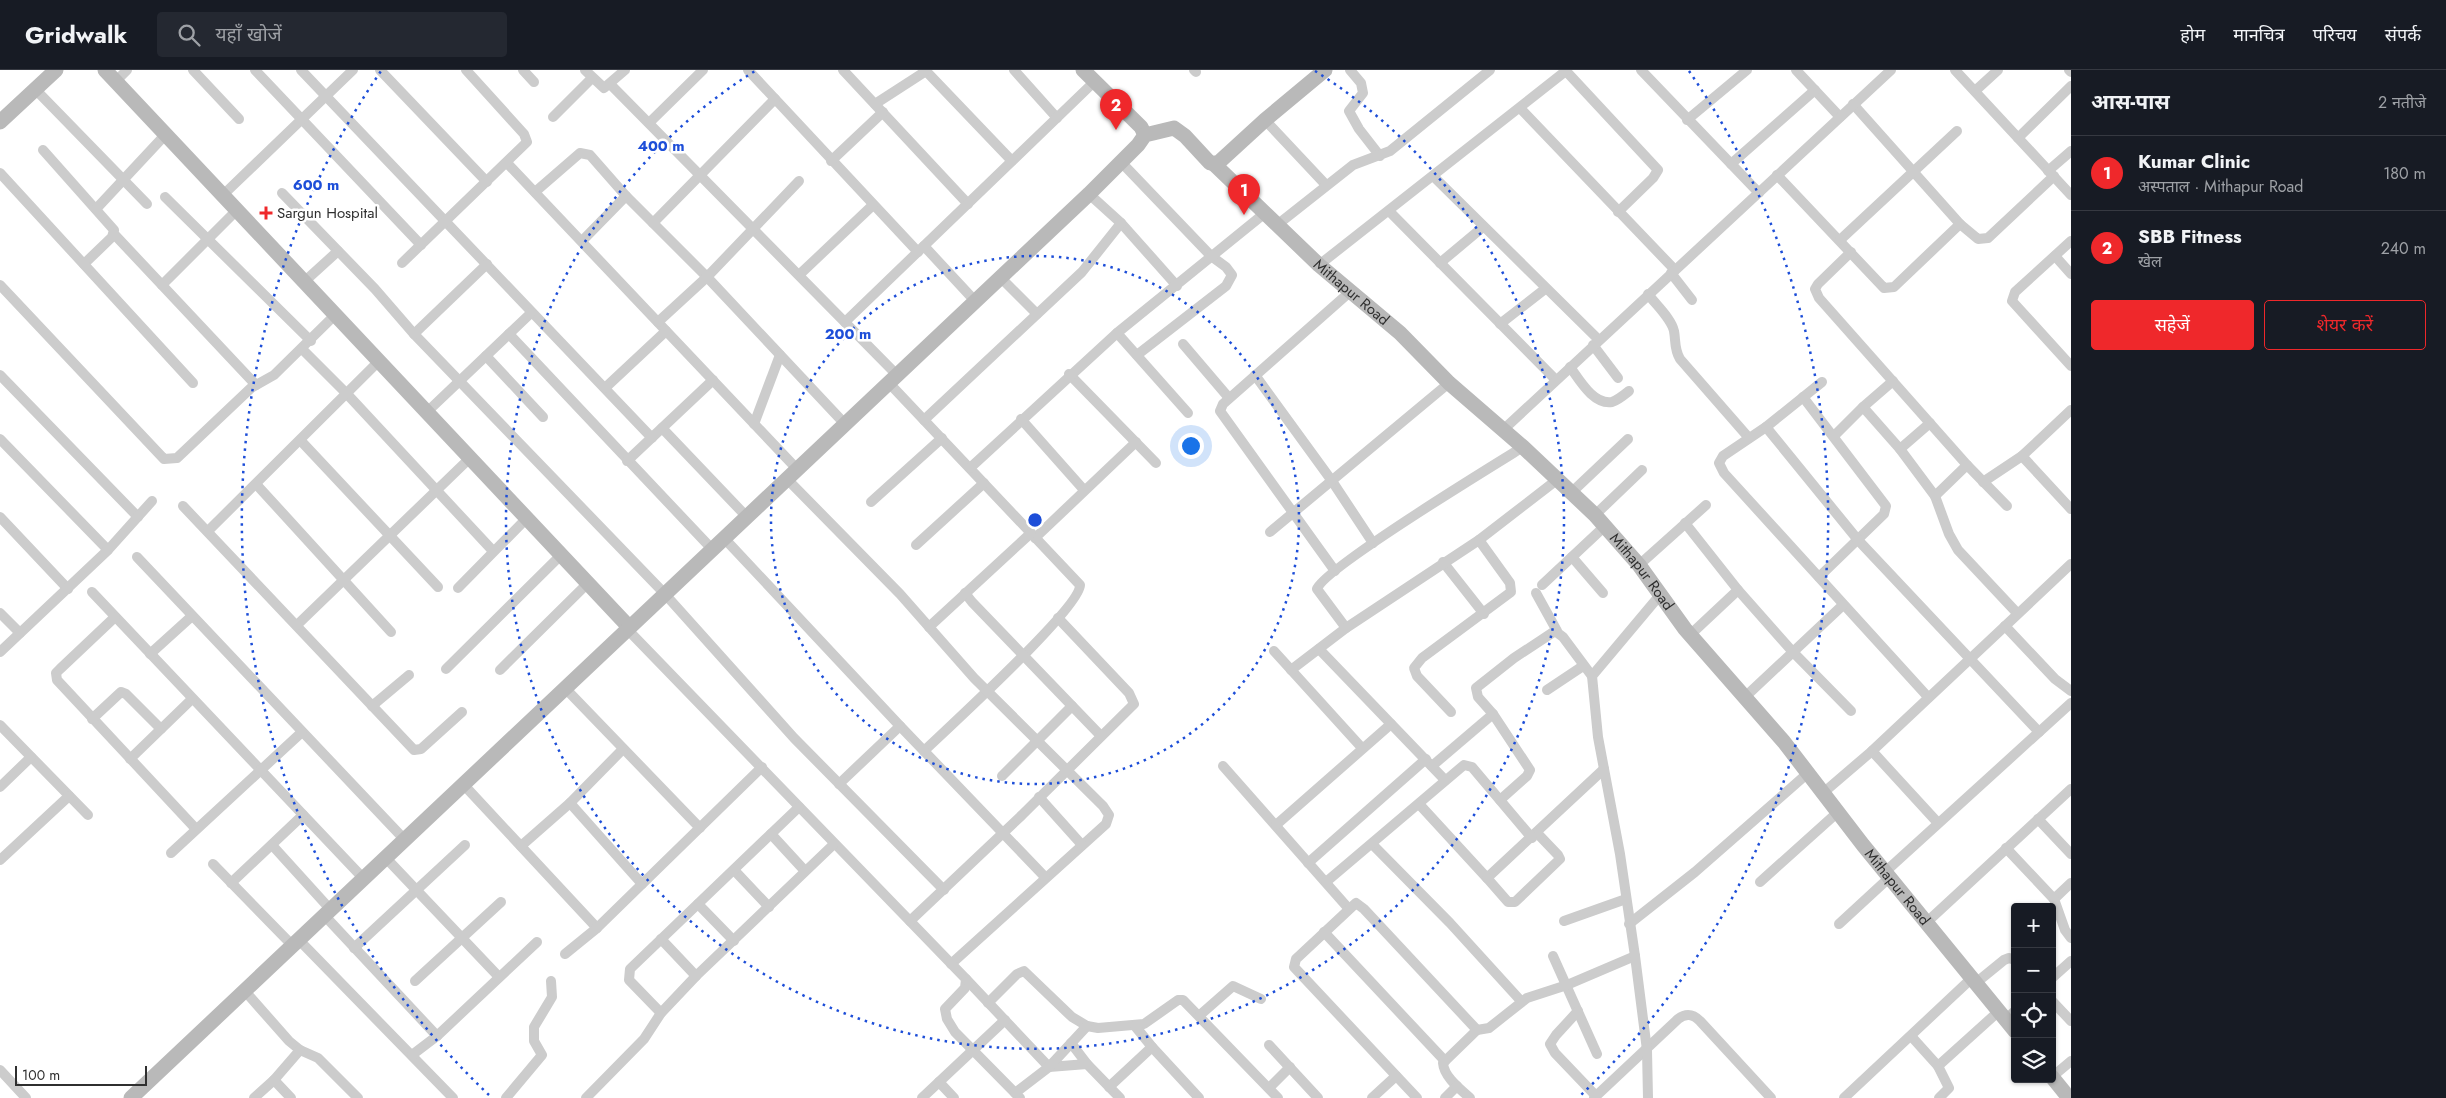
<!DOCTYPE html>
<html lang="hi">
<head>
<meta charset="utf-8">
<style>
  :root { --surface:#171b24; --page:#242831; --text:#f1f3f6; --muted:#9ea1a6; --line:#363941; --accent:#ef282b }
  body { margin:0; font-family:Jost,"Noto Sans Devanagari",sans-serif; background:var(--page); color:var(--text) }
  .controls { position:absolute; right:15px; bottom:15px; display:grid; overflow:hidden; border-radius:5px; box-shadow:0 1px 4px #0004 }
  .controls button { width:45px; height:45px; display:grid; place-items:center; padding:0; border:0; border-bottom:1px solid var(--line); background:var(--surface); color:var(--text); font:25px sans-serif }
  .scale { position:absolute; left:15px; bottom:12px; width:132px; box-sizing:border-box; padding-left:5px; border:2px solid #2f2f2f; border-top:0; font-size:14px; line-height:18px; white-space:nowrap; color:#2f2f2f; -webkit-text-stroke:4px #fff; paint-order:stroke }
  .you { position:absolute; left:1190px; top:375px; width:18px; height:18px; margin:-12px; border:4px solid #fff; border-radius:50%; background:#1a73e8; box-shadow:0 0 0 8px #1a73e833 }
  .badge { display:grid; place-items:center; width:32px; height:32px; border-radius:50%; background:var(--accent); color:#fff; font-size:16px; font-weight:700 }
  .pin { position:absolute; translate:-50% -41px; filter:drop-shadow(0 1px 2px #0008) }
  .pin::after { content:''; position:absolute; top:26px; width:18px; height:15px; background:inherit; clip-path:polygon(0 0,100% 0,50% 100%) }
  .list { margin:0; padding:0; list-style:none }
  h2 { display:flex; justify-content:space-between; align-items:center; height:65px; margin:0; padding:0 20px; font-size:21px }
  h2 small { font-size:16px; font-weight:400; color:var(--muted) }
  .list li { display:grid; grid-template-columns:32px 1fr auto; gap:15px; align-items:center; box-sizing:border-box; height:75px; padding:0 20px; border-top:1px solid var(--line) }
  .list b { display:block; font-size:19px; white-space:nowrap }
  .list p { margin:0; font-size:16px; white-space:nowrap; color:var(--muted) }
  .list em { font-size:16px; font-style:normal; color:var(--muted) }
  .actions { display:flex; gap:10px; padding:15px 20px }
  .actions a { flex:1; padding:11px 0; border:1px solid var(--accent); border-radius:5px; text-align:center; font-size:18px; color:var(--accent) }
  .actions .main { background:var(--accent); color:#fff }
  .icon { flex:none; width:28px; height:28px; fill:none; stroke:currentColor; stroke-width:2; stroke-linecap:round; stroke-linejoin:round }
  .map { position:relative; flex:none; width:2071px; height:1028px; overflow:hidden }
  header { display:flex; align-items:center; gap:30px; box-sizing:border-box; height:70px; padding:0 25px; background:var(--surface); border-bottom:1px solid var(--line) }
  header strong { font-size:24px }
  nav { display:flex; gap:28px; margin-inline-start:auto; font-size:18px }
  .search { width:350px; height:45px; background:var(--page); display:flex; align-items:center; gap:12px; box-sizing:border-box; padding:0 18px; border-radius:5px; color:var(--muted); font-size:19px }
  main { display:flex }
  aside { flex:1; background:var(--surface) }
  .map>svg:first-child { display:block }
  .lines { fill:none; stroke-linecap:round; stroke-linejoin:round }
  .street { stroke:#ccc; stroke-width:10 }
  .secondary { stroke:#b9b9b9; stroke-width:15 }
  .ring { fill:none; stroke:#1d4ed8; stroke-width:2.5; stroke-dasharray:2.5 5 }
  .poi-dot { fill:#ef282b; stroke:#fff; stroke-width:2 }
  .labels { text-anchor:middle; dominant-baseline:central; stroke-width:5; stroke-linejoin:round; paint-order:stroke }
  .poi-label { font-size:15px; fill:#2f2f2f; stroke:#fff; text-anchor:start }
  .street-label { font-size:15px; fill:#2f2f2f; stroke:#fff }
  .centre { fill:#1d4ed8; stroke:#fff; stroke-width:2.5 }
  .ring-label { font-size:15px; text-anchor:middle; font-weight:bold; fill:#1d4ed8; stroke:#fff; stroke-width:5; stroke-linejoin:round; paint-order:stroke }
</style>
</head>
<body>
<header>
<strong>Gridwalk</strong>
<div class="search"><svg class="icon" aria-label="search" viewBox="0 0 24 24"><circle cx="10" cy="10" r="6"/><path d="M15 15l6 6"/></svg>यहाँ खोजें</div>
<nav><a>होम</a><a>मानचित्र</a><a>परिचय</a><a>संपर्क</a></nav>
</header>
<main>
<div class="map">
<svg width="2071" height="1028" viewBox="0 0 2071 1028">
  <rect width="100%" height="100%" fill="#fff"/>
  <g class="lines">
    <g class="street">
      <path d="M193,0L239,49"/>
      <path d="M255,0L421,175"/>
      <path d="M301,0L652,368"/>
      <path d="M380,0L487,112"/>
      <path d="M523,0L534,12"/>
      <path d="M585,0L604,18L625,0"/>
      <path d="M748,0L918,182"/>
      <path d="M843,0L968,134"/>
      <path d="M925,0L1012,91"/>
      <path d="M1014,0L1057,48"/>
      <path d="M1194,0L1196,2"/>
      <path d="M1350,0L1361,13L1363,23L1349,41L1359,59L1380,86"/>
      <path d="M1641,0L1759,123"/>
      <path d="M1796,0L1840,47"/>
      <path d="M1955,0L2071,125"/>
      <path d="M2069,0L2071,2"/>
      <path d="M1566,1L1658,100L1653,108L1618,142"/>
      <path d="M116,11L127,0"/>
      <path d="M610,14L896,304"/>
      <path d="M35,19L147,134"/>
      <path d="M1975,21L1998,0"/>
      <path d="M875,34L926,1"/>
      <path d="M1853,34L1960,154L1978,169L1988,168L2054,106"/>
      <path d="M1520,38L1675,200"/>
      <path d="M553,47L592,8"/>
      <path d="M1265,50L1326,115"/>
      <path d="M1687,50L1747,0"/>
      <path d="M649,53L703,0"/>
      <path d="M2018,68L2071,16"/>
      <path d="M43,80L114,160L112,167L84,194"/>
      <path d="M831,91L883,42"/>
      <path d="M1121,92L1211,186L1226,197L1232,205L1226,216L1137,285"/>
      <path d="M507,93L796,398"/>
      <path d="M1731,94L1815,20"/>
      <path d="M2048,101L2071,81"/>
      <path d="M0,103L193,313"/>
      <path d="M1777,105L1884,218L1894,217L1960,154"/>
      <path d="M1433,106L1599,270"/>
      <path d="M535,122L580,83L590,85L626,126L707,207L844,353"/>
      <path d="M282,123L375,219L414,264L664,523L794,668L944,820"/>
      <path d="M1089,124L1121,153L1177,216"/>
      <path d="M223,125L353,0"/>
      <path d="M165,127L311,271"/>
      <path d="M96,139L166,64"/>
      <path d="M1389,141L1556,310"/>
      <path d="M653,153L775,29"/>
      <path d="M1277,155L1353,95L1390,81L1490,0"/>
      <path d="M114,164L256,315"/>
      <path d="M1840,170L1957,61"/>
      <path d="M582,171L626,126"/>
      <path d="M2071,171L2015,222L2012,231L2071,296"/>
      <path d="M924,176L975,231"/>
      <path d="M1851,182L1818,214L1815,219L1819,228L1967,395L2007,436"/>
      <path d="M2055,186L2071,204"/>
      <path d="M402,193L527,72L524,64L466,0"/>
      <path d="M1440,193L1483,157"/>
      <path d="M1319,195L1567,0"/>
      <path d="M1671,203L1692,230"/>
      <path d="M799,205L873,135"/>
      <path d="M999,206L1037,244"/>
      <path d="M305,211L338,181"/>
      <path d="M0,215L164,389L177,388L251,318L274,305L336,244"/>
      <path d="M162,215L237,140"/>
      <path d="M1648,224C1656,235 1671,248 1674,261C1676,272 1674,279 1680,289L1749,368"/>
      <path d="M658,252L707,207L799,111"/>
      <path d="M845,252L1094,12"/>
      <path d="M1500,254L1545,219"/>
      <path d="M1117,263L1188,343"/>
      <path d="M414,264L487,194"/>
      <path d="M509,264L711,478"/>
      <path d="M1183,274L1229,328"/>
      <path d="M1593,275L1618,308"/>
      <path d="M302,279L347,324L493,481"/>
      <path d="M486,286L543,347"/>
      <path d="M1570,297C1579,309 1593,335 1612,332C1618,330 1624,325 1629,321"/>
      <path d="M1069,304L1156,393"/>
      <path d="M0,305L138,447"/>
      <path d="M1255,305L1332,411L1373,473"/>
      <path d="M1893,311L1863,337L1900,379L1935,426L1949,464L1958,480L2017,543"/>
      <path d="M888,312L1080,515C1081,537 947,659 924,681"/>
      <path d="M1822,312L1766,357L1723,386L1719,393L1724,403L1928,627"/>
      <path d="M605,318L666,261"/>
      <path d="M1803,327L1886,436L1884,444L1819,507"/>
      <path d="M428,341L531,243"/>
      <path d="M1021,349L1084,420"/>
      <path d="M924,350L1082,202L1121,153"/>
      <path d="M754,354L780,285"/>
      <path d="M1766,357L1858,470L2039,662"/>
      <path d="M662,358L746,446"/>
      <path d="M1503,360L1891,0"/>
      <path d="M1834,366L1863,337"/>
      <path d="M0,369L108,480"/>
      <path d="M301,371L438,517"/>
      <path d="M1900,379L1930,353"/>
      <path d="M2022,386L2071,439"/>
      <path d="M627,391L713,310"/>
      <path d="M970,398L1117,263L1265,143"/>
      <path d="M786,408L900,524L974,608L1103,736L1109,745L1106,754L951,894"/>
      <path d="M1983,412L2022,386L2071,340"/>
      <path d="M256,414L391,562"/>
      <path d="M1572,422L1628,369"/>
      <path d="M1935,426L1967,395"/>
      <path d="M871,432L942,368"/>
      <path d="M183,436L414,680L421,679L462,642"/>
      <path d="M1595,445L1642,400"/>
      <path d="M0,447L68,519"/>
      <path d="M1685,453L1738,520L1690,565"/>
      <path d="M208,461L380,290"/>
      <path d="M1270,462L1449,313"/>
      <path d="M723,467L900,656L1045,807"/>
      <path d="M1035,468L1136,372"/>
      <path d="M916,475L984,413"/>
      <path d="M137,487L404,769"/>
      <path d="M1572,487L1603,523"/>
      <path d="M1443,492L1484,544"/>
      <path d="M1639,495L1706,435"/>
      <path d="M1335,501L1220,341L1223,334L1351,221"/>
      <path d="M1542,515L1605,456"/>
      <path d="M458,518L527,448"/>
      <path d="M1738,520L1792,581L1851,641"/>
      <path d="M92,522L363,808"/>
      <path d="M965,523L972,532L1101,666"/>
      <path d="M1536,523L1557,561"/>
      <path d="M0,543L20,563"/>
      <path d="M115,547L60,599L56,603L57,610L196,759"/>
      <path d="M297,555L471,387"/>
      <path d="M2005,556L2055,609L2071,621"/>
      <path d="M929,557L1031,463"/>
      <path d="M1346,558L1317,519C1323,499 1494,395 1523,377"/>
      <path d="M627,559L966,909L965,918L945,939L947,949L955,962L1020,1028"/>
      <path d="M1319,579L1445,710"/>
      <path d="M1274,581L1362,678"/>
      <path d="M0,582L108,480L152,431"/>
      <path d="M150,584L192,546"/>
      <path d="M446,599L562,484"/>
      <path d="M500,600L589,512"/>
      <path d="M1291,600L1346,558L1479,470L1558,409"/>
      <path d="M564,617L700,758"/>
      <path d="M1547,620L1583,596"/>
      <path d="M1745,627L1843,535"/>
      <path d="M372,636L409,605"/>
      <path d="M1451,642L1417,606L1414,598L1422,588L1511,522L1510,513L1479,470"/>
      <path d="M92,649L121,622L126,624L161,659"/>
      <path d="M0,655L88,745"/>
      <path d="M1872,681L1938,753"/>
      <path d="M130,689L192,629"/>
      <path d="M1223,696L1349,839"/>
      <path d="M1432,696L1493,644"/>
      <path d="M1002,706L1072,636"/>
      <path d="M463,714L597,858"/>
      <path d="M839,714L900,656"/>
      <path d="M0,717L31,687"/>
      <path d="M1823,723L1872,681L2071,494"/>
      <path d="M1039,727L1082,775"/>
      <path d="M1500,730L1527,706L1530,700L1493,644L1478,627L1476,618L1514,588L1555,561L1563,567L1592,606"/>
      <path d="M570,733L642,814"/>
      <path d="M1419,734L1487,808L1604,699"/>
      <path d="M2038,749L2071,784"/>
      <path d="M1276,755L1391,654"/>
      <path d="M771,764L805,801"/>
      <path d="M1372,774L1450,853L1521,931"/>
      <path d="M272,775L330,839"/>
      <path d="M521,776L570,733L623,679"/>
      <path d="M2006,778L2054,829L2071,813"/>
      <path d="M171,783L302,662"/>
      <path d="M385,787L499,907"/>
      <path d="M0,790L69,726"/>
      <path d="M1308,793L1426,689"/>
      <path d="M213,794L292,875"/>
      <path d="M734,800L769,837"/>
      <path d="M1885,802L2071,633"/>
      <path d="M1487,808L1508,832H1515L1560,789L1558,785L1537,763"/>
      <path d="M1326,812L1464,695L1472,697L1532,768"/>
      <path d="M1760,812L1838,742"/>
      <path d="M231,813L303,745"/>
      <path d="M2054,829L2065,860L2071,868"/>
      <path d="M698,834L734,871"/>
      <path d="M324,845L437,966"/>
      <path d="M910,851L1022,745L1134,634L1129,623L1058,548"/>
      <path d="M1564,851L1626,829"/>
      <path d="M1927,852L2071,719"/>
      <path d="M1629,854L1695,802L1808,703"/>
      <path d="M1839,854L1890,807"/>
      <path d="M1324,862L1445,991"/>
      <path d="M298,869L453,1028"/>
      <path d="M661,869L696,906"/>
      <path d="M354,878L465,775"/>
      <path d="M565,884L597,858L762,697"/>
      <path d="M1553,886L1597,984"/>
      <path d="M2052,908L2071,891"/>
      <path d="M966,909L1049,997L1087,994L1120,1028"/>
      <path d="M415,911L501,832"/>
      <path d="M1977,912L2004,890L2009,888L2015,890"/>
      <path d="M244,920L289,971L300,980L318,988L358,1028"/>
      <path d="M2052,931L2071,951"/>
      <path d="M988,933L1017,904L1024,901L1072,947L1087,956L1098,958L1144,954L1178,930H1183L1278,1028"/>
      <path d="M1578,941L1556,965L1550,974L1555,983L1596,1026"/>
      <path d="M661,943L629,910L630,899L799,737"/>
      <path d="M1200,945L1233,916L1261,929"/>
      <path d="M2006,949L2015,941"/>
      <path d="M1135,956L1152,977"/>
      <path d="M1477,960L1489,958L1527,928L1567,915L1635,886"/>
      <path d="M1911,966L1938,996L1999,941"/>
      <path d="M1071,973L1087,994"/>
      <path d="M1269,975L1318,1028"/>
      <path d="M412,985L437,966L537,872"/>
      <path d="M1938,996L1949,1018L1939,1028"/>
      <path d="M0,1000L26,1028"/>
      <path d="M2052,1007L2071,991"/>
      <path d="M274,1010L291,1028"/>
      <path d="M939,1012L954,1028"/>
      <path d="M1109,1017L1152,977L1199,1028"/>
      <path d="M1269,1018L1290,997"/>
      <path d="M1015,1023L1049,997L1087,956"/>
      <path d="M254,1028L274,1010L300,980"/>
      <path d="M506,1028L542,985L534,971V957L552,927L551,911"/>
      <path d="M586,1028L644,969L661,943L696,906L834,774"/>
      <path d="M922,1028L1005,950"/>
      <path d="M1372,1028L1396,1006"/>
      <path d="M1417,1028L1294,897L1296,889L1356,833L1364,839L1477,960L1443,993C1444,1007 1460,1019 1470,1028"/>
      <path d="M1445,1028L1457,1016"/>
      <path d="M1594,1028L1678,949C1686,943 1693,944 1700,951L1771,1028"/>
      <path d="M1648,1028L1647,980L1635,886L1620,784L1598,667L1592,606L1660,525"/>
      <path d="M1844,1028L1972,908"/>
    </g>
    <g class="secondary">
      <path d="M105,0L629,557"/>
      <path d="M1083,0L1141,57L1145,65"/>
      <path d="M0,52L56,0"/>
      <path id="s1" d="M1214,94L1319,195L1400,263L1449,313L1523,377L1595,445L1639,495L1685,559L1784,672L1863,775L2015,961"/>
      <path d="M2052,1007L2069,1028"/>
      <path d="M131,1028L1089,124L1138,75L1145,65L1174,58L1185,66L1210,93H1218L1265,50L1325,0"/>
    </g>
  </g>
  <g class="ring">
    <circle cx="1035" cy="450" r="264"/>
    <path d="M1315 1A529 529 0 1 1 755 1"/>
    <path d="M489 1025A793 793 0 0 1 381 1M1689 1A793 793 0 0 1 1581 1025"/>
  </g>
  <path class="poi-dot" d="M263.5 135.5h5v5h5v5h-5v5h-5v-5h-5v-5h5z"/>
  <g class="labels">
    <g class="poi-label">
      <text x="277" y="143">Sargun Hospital</text>
    </g>
    <g class="street-label">
      <text stroke="none"><textPath href="#s1" startOffset="188">Mithapur Road</textPath></text>
      <text stroke="none"><textPath href="#s1" startOffset="592">Mithapur Road</textPath></text>
      <text stroke="none"><textPath href="#s1" startOffset="998">Mithapur Road</textPath></text>
    </g>
  </g>
  <circle cx="1035" cy="450" r="8" class="centre"/>
  <g class="ring-label">
    <text x="661" y="81">400 m</text>
    <text x="316" y="120">600 m</text>
    <text x="848" y="269">200 m</text>
  </g>
</svg>
<div class="controls">
<button>+</button>
<button>−</button>
<button><svg class="icon" aria-label="locate" viewBox="0 0 24 24"><circle cx="12" cy="12" r="6"/><path d="M12 2v4M12 18v4M2 12h4M18 12h4"/></svg></button>
<button><svg class="icon" aria-label="layers" viewBox="0 0 24 24"><path d="M12 4l9 5-9 5-9-5zM3 14l9 5 9-5"/></svg></button>
</div>
<div class="scale">100 m</div>
<div class="you"></div>
<div class="pin badge" style="left:1244px;top:145px">1</div>
<div class="pin badge" style="left:1116px;top:60px">2</div>
</div>
<aside>
<h2>आस-पास<small>2 नतीजे</small></h2>
<ul class="list">
<li><span class="badge">1</span><div><b>Kumar Clinic</b><p>अस्पताल · Mithapur Road</p></div><em>180 m</em></li>
<li><span class="badge">2</span><div><b>SBB Fitness</b><p>खेल</p></div><em>240 m</em></li>
</ul>
<div class="actions"><a class="main">सहेजें</a><a>शेयर करें</a></div>
</aside>
</main>
</body>
</html>
